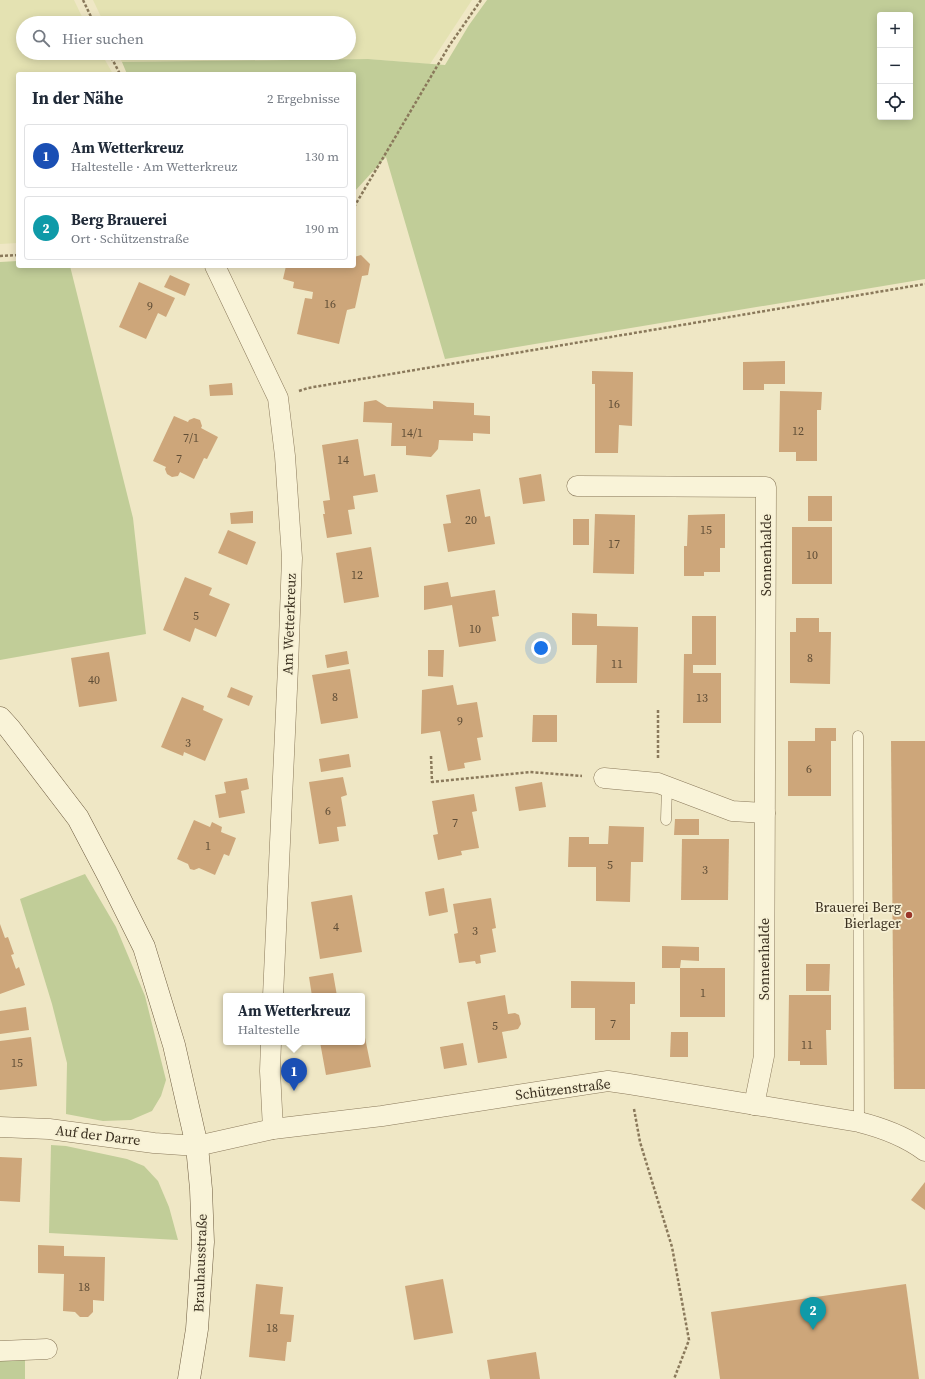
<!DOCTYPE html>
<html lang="de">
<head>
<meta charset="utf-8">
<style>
  :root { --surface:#fff; --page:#f6f6f7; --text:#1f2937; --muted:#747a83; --line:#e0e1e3; --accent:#0f766e }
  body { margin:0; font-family:"Source Serif 4",serif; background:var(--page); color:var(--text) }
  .controls { position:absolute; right:12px; top:12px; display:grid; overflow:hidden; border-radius:4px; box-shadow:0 2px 10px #0003 }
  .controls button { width:36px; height:36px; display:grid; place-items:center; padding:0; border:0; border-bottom:1px solid var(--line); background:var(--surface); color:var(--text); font:20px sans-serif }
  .you { position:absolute; left:541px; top:648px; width:14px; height:14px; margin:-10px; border:3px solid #fff; border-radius:50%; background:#1a73e8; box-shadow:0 0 0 6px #1a73e833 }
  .badge { display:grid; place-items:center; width:26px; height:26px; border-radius:50%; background:var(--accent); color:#fff; font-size:13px; font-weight:700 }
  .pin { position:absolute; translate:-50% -33px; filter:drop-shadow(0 1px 2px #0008) }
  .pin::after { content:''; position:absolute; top:21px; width:14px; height:12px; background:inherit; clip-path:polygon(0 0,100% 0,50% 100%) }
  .popup { position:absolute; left:223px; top:993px; width:142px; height:52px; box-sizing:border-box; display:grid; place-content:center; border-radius:4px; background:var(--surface); filter:drop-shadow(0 1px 3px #0005); font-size:13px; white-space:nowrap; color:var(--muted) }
  .popup b { font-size:15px; color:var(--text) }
  .popup::after { content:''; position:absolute; left:50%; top:100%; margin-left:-8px; border:8px solid transparent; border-top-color:var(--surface) }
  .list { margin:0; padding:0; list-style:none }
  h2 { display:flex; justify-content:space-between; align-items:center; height:52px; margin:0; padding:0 16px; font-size:17px }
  h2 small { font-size:13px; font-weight:400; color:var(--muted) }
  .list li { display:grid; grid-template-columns:26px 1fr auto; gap:12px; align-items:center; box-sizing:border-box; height:64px; margin:0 8px 8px; padding:0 8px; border:1px solid var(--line); border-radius:4px }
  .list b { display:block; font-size:15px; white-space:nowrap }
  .list p { margin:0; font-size:13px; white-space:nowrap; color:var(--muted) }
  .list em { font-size:13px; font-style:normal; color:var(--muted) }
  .icon { flex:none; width:22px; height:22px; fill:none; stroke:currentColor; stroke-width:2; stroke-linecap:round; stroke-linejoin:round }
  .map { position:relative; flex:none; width:925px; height:1379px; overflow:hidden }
  .search { position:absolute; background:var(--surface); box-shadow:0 2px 10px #0003; left:16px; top:16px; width:340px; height:44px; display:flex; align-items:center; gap:10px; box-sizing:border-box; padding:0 14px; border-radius:22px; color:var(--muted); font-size:15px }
  .panel { position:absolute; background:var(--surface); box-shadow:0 2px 10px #0003; left:16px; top:72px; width:340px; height:196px; border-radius:4px }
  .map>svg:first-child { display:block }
  .farmland { fill:#e4e2b2 }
  .green { fill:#c1cd98; fill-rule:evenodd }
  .building { fill:#cda67a }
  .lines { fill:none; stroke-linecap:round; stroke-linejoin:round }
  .lane-casing { stroke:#8a795b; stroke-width:11 }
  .street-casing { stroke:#8a795b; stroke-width:21 }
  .secondary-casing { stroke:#6c5a3e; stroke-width:23 }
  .path { stroke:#8a795b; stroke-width:2.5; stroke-dasharray:3 2; stroke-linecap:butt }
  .lane { stroke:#f9f3d8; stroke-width:10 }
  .street { stroke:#f9f3d8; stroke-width:20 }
  .secondary { stroke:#f9f3d8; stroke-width:22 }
  .poi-dot { fill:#9a362a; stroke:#f6f0d4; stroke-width:1.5 }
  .labels { text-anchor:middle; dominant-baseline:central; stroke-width:3.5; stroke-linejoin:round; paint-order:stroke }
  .number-label { font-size:12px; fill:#5f4d36 }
  .street-label { font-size:14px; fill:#3a2f1f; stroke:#f6f0d4 }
  .poi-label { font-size:14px; fill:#3a2f1f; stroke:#f6f0d4; text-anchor:end }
</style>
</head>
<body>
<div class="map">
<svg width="925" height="1379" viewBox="0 0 925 1379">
  <rect width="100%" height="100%" fill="#efe7c5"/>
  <g class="farmland">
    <path d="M0,0H74L85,23H23V53H101L113,74H18V243L0,244Z"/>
    <path d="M93,0H472L430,64L368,59L122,62L117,53H349V23H104Z"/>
  </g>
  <g class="green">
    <path d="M487,0H925V279L445,359L386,157L354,192V74H127L122,62L368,59L445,65L469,25ZM880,15H910V117H880Z"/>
    <path d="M18,261V266H70L133,518L146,634L0,660V262Z"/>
    <path d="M85,874L116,927L145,996L166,1080L161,1096L152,1111L131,1120L103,1121L66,1114L67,1063L52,1004L20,899Z"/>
    <path d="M51,1145L66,1146L127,1159L144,1166L158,1181L169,1207L178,1240L49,1233Z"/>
    <path d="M25,1359V1379H0V1360Z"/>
  </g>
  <g class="building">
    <path d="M361,255L370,264L368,275L362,276L355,308L347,310L339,344L297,334L305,298L312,299L313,292L293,288L294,282L283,279L286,266H354V257Z"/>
    <path d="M170,275L190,284L185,296L164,287Z"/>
    <path d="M139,282L175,298L166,317L158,313L146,339L119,327Z"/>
    <path d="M785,361V384H764V390H743V362Z"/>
    <path d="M592,371L633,372L632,426L619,425L618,453H595V384H592Z"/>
    <path d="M232,383L233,395L210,396L209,385Z"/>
    <path d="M780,391L822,392L821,410H817V461H796V452H779Z"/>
    <path d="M376,400L387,407L433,409V401L474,403V415L490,416V434L473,433V441L439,440L438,449L431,457L406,455V446H391L392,423L363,422L364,402Z"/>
    <path d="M174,416L188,422L189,420L194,418L200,420L202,426L201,428L218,437L207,459L204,458L194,479L180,472L178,476L172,477L167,474L165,469L166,467L153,461Z"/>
    <path d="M358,439L364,476L375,474L378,492L353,496L355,509L348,510L352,534L327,538L323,514H325L323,501L330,500L322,445Z"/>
    <path d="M541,474L545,501L523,504L519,478Z"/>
    <path d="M480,489L485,517L490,516L495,544L448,552L443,524L451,523L446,495Z"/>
    <rect x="808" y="496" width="24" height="25"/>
    <path d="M253,511V523L231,524L230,513Z"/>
    <path d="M595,514L635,515L634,574L593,573Z"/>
    <path d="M725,514V548H720V572H704V576H684V546H687L688,515Z"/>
    <rect x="573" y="519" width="16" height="26"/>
    <rect x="792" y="527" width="40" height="57"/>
    <path d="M228,530L256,542L247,565L218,553Z"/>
    <path d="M371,547L379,597L344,603L336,553Z"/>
    <path d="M185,577L212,588L209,595L230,604L216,637L195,628L190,642L163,630Z"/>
    <path d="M448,582L451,597L495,590L499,616L492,617L496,641L459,647L452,605L424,610V586Z"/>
    <path d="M572,613L597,614V626L638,627L637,683H596L597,645H572Z"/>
    <path d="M692,616H716V665H693V673H721V723H683L684,654H692Z"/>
    <path d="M796,618H819V632H831L830,684L790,683V632H796Z"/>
    <path d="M428,650H444L443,677L428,676Z"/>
    <path d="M347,651L349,664L327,668L325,655Z"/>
    <path d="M109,652L117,701L79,707L71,658Z"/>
    <path d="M350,669L358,718L321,724L312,675Z"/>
    <path d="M453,685L457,705L477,702L483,737L477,738L481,760L464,763L465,768L448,771L440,731L421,734L422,690Z"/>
    <path d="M231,687L253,696L249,706L227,697Z"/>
    <path d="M182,697L204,706L203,710L223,719L205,761L184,752L183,756L161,747Z"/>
    <path d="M533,715H557V742H532Z"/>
    <path d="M815,728H836V741H831V796H788V741H815Z"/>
    <path d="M891,741H925V1089H894Z"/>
    <path d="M349,754L351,767L321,772L319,759Z"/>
    <path d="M343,777L347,795L341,797L346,826L337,827L339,841L319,844L309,782Z"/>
    <path d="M247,778L249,789L241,791L245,813L219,818L215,795L226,793L224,782Z"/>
    <path d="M542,782L546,807L519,811L515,787Z"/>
    <path d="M474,794L477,811L472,812L479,848L461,851L462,855L438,860L433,835L438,834L432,801Z"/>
    <path d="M675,819H699V835H674Z"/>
    <path d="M194,820L210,827L212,822L222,827L221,832L236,838L229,856L224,854L215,875L199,868L194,870L190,869L188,864L177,859Z"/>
    <path d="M609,826L644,827L643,862H631L630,902L596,901V867H568L569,837H589V844H608Z"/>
    <path d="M682,839H729L728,900H681Z"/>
    <path d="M444,888L448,912L429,916L425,892Z"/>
    <path d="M352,895L362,952L320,959L311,902Z"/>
    <path d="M491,898L496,928L492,929L496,952L480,955L481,963L476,964L475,961L459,963L454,934L458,933L453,904Z"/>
    <path d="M0,924L5,938L8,937L14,954L11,955L16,969L19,967L25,985L0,994Z"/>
    <path d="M662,946L699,947V961L681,960L680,968H662Z"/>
    <path d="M806,964H830L829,991H806Z"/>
    <rect x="680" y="968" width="45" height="49"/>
    <path d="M333,973L337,996H312L309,977Z"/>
    <path d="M571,981L635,982V1004H630V1040H595V1008H571Z"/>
    <path d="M505,995L508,1014L515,1013L519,1015L521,1024L518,1029L502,1032L507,1058L478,1063L467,1002Z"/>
    <path d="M789,995H831V1030H826L827,1065H800V1061H788Z"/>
    <path d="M26,1007L29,1030L0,1034V1011Z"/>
    <path d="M362,1023L371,1067L326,1075L320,1042H362Z"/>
    <path d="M671,1032H688V1057H670Z"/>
    <path d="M31,1037L37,1086L0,1090V1041Z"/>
    <path d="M463,1043L467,1065L444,1069L440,1047Z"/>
    <path d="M0,1157L22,1158L20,1202L0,1201Z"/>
    <path d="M925,1182V1210L911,1200Z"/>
    <path d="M38,1245L64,1246V1256L105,1257L104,1301L93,1300V1312L88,1317H80L75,1312L63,1311L64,1274L38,1273Z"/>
    <path d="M443,1279L453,1333L414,1340L405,1286Z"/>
    <path d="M256,1284L283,1287L280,1314L294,1315L291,1342H287L285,1361L249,1357Z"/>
    <path d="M906,1284L919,1379H720L711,1312Z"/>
    <path d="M536,1352L540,1379H490L487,1360Z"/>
  </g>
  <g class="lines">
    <defs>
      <g id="lane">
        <path d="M858,736L859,1122"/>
        <path d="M666,820L667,786"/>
      </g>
      <g id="street">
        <path d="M215,266L278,398L285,456L292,558L288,667L273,996"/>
        <path d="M577,486L766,487L764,1056L754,1105"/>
        <path d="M604,778L658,783L732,811L765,813"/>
        <path d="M271,1042L270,1071L273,1129"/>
        <path d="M0,1127L49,1129L154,1143L197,1146L273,1129L382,1116L608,1081L629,1084L859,1122C883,1128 905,1136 925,1151"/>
        <path d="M0,1351L47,1349"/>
      </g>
      <path id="secondary" d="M0,718L10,729L78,818L109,877L144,947L174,1045L197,1146L201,1189L203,1242L197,1329L189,1379"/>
    </defs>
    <use href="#lane" class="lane-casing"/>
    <use href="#street" class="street-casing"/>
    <use href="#secondary" class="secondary-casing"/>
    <g class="path">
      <path d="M83,0L94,23"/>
      <path d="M109,53L120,74"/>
      <path d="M354,207L449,46L481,0"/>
      <path d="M0,256L18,255"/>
      <path d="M299,391L308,388L925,284"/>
      <path d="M658,710V760"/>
      <path d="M431,756L432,782L530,772L582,776"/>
      <path d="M634,1109L640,1142L672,1247L689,1340L674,1379"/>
    </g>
    <use href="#lane" class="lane"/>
    <use href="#street" class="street"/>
    <use href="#secondary" class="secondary"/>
  </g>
  <circle class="poi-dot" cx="909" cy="915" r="4"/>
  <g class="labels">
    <g class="number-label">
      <text x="330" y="304">16</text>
      <text x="150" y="306">9</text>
      <text x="614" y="404">16</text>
      <text x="798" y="431">12</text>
      <text x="412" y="433">14/1</text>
      <text x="191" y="438">7/1</text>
      <text x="179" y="459">7</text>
      <text x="343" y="460">14</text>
      <text x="471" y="520">20</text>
      <text x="706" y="530">15</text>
      <text x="614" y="544">17</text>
      <text x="812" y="555">10</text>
      <text x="357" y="575">12</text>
      <text x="196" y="616">5</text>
      <text x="475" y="629">10</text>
      <text x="810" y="658">8</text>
      <text x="617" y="664">11</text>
      <text x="94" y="680">40</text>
      <text x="335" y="697">8</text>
      <text x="702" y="698">13</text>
      <text x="460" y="721">9</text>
      <text x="188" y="743">3</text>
      <text x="809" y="769">6</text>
      <text x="328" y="811">6</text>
      <text x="455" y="823">7</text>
      <text x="208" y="846">1</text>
      <text x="610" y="865">5</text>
      <text x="705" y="870">3</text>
      <text x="336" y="927">4</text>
      <text x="475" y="931">3</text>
      <text x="703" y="993">1</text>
      <text x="613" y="1024">7</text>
      <text x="495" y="1026">5</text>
      <text x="807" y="1045">11</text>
      <text x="17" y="1063">15</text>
      <text x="84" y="1287">18</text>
      <text x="272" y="1328">18</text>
    </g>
    <g class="street-label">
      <text transform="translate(766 555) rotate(-90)">Sonnenhalde</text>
      <text transform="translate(289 624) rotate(-88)">Am Wetterkreuz</text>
      <text transform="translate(764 959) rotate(-90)">Sonnenhalde</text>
      <text transform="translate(563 1089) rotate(-7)">Schützenstraße</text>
      <text transform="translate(98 1135) rotate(7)">Auf der Darre</text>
      <text transform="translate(200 1263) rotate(-88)">Brauhausstraße</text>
    </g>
    <g class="poi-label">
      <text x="901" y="907">Brauerei Berg<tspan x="901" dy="16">Bierlager</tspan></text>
    </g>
  </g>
</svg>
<div class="controls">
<button>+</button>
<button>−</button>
<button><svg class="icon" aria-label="locate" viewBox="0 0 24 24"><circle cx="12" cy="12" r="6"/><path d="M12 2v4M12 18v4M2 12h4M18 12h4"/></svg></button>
</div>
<div class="you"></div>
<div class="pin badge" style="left:294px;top:1091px;background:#1a4fb4">1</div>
<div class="popup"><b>Am Wetterkreuz</b>Haltestelle</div>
<div class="pin badge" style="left:813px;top:1330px;background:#0f9aa8">2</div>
<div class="search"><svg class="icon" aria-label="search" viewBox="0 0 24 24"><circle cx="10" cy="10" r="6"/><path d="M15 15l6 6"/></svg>Hier suchen</div>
<section class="panel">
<h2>In der Nähe<small>2 Ergebnisse</small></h2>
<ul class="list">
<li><span class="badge" style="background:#1a4fb4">1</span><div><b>Am Wetterkreuz</b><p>Haltestelle · Am Wetterkreuz</p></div><em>130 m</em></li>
<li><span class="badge" style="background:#0f9aa8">2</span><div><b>Berg Brauerei</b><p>Ort · Schützenstraße</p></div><em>190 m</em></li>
</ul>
</section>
</div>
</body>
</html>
